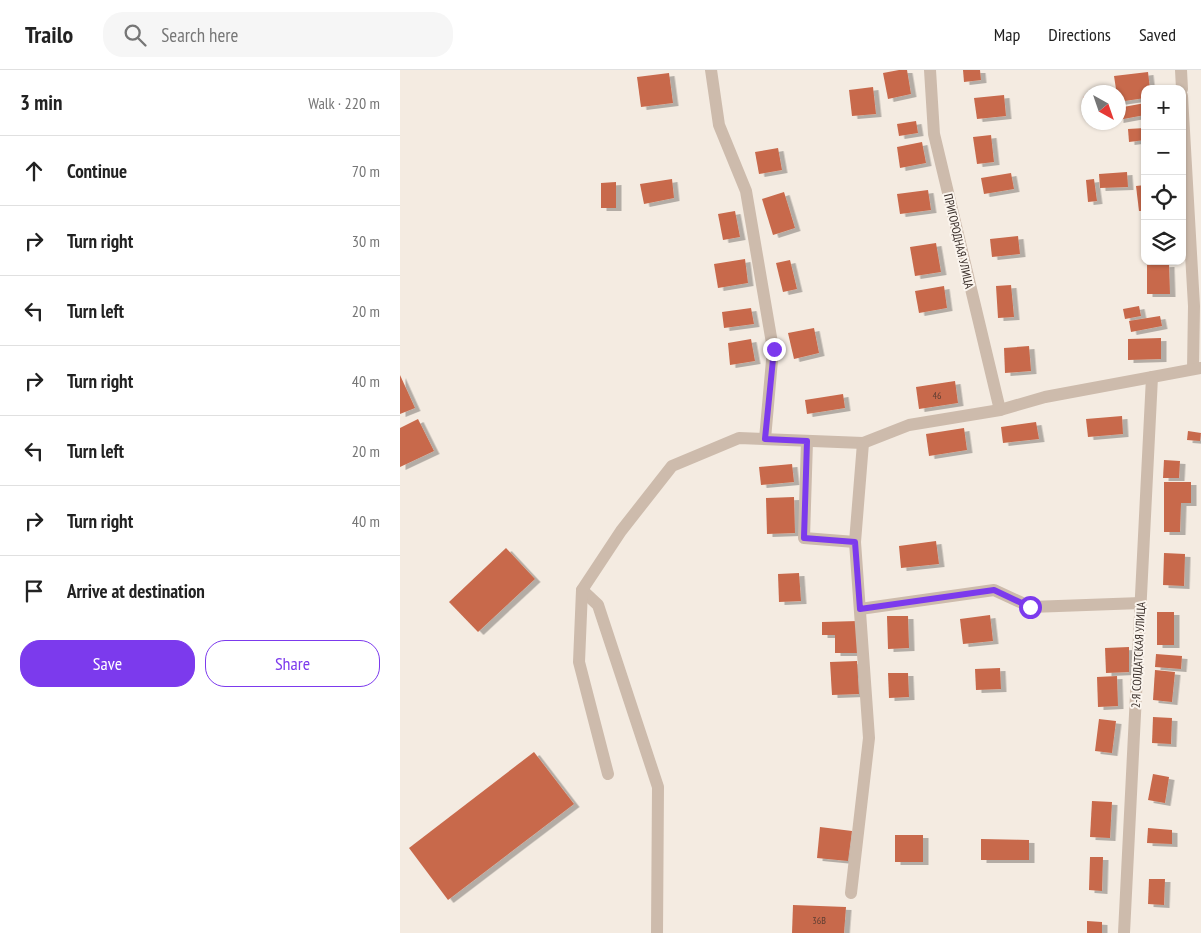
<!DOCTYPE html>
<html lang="en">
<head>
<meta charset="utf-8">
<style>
  :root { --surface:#fff; --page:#f6f6f6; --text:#222; --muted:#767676; --line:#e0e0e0; --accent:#7c3aed }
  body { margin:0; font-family:"PT Sans Narrow",sans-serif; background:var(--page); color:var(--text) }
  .controls { position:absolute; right:15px; top:15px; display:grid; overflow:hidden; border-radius:10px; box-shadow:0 1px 4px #0004 }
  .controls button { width:45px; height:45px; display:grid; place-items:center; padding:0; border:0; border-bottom:1px solid var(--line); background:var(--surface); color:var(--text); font:25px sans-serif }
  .compass { position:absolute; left:681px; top:15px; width:45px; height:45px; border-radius:50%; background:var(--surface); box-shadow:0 1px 4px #0004; rotate:140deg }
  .stop { position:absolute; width:15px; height:15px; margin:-11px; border:4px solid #7c3aed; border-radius:50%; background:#fff }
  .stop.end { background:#7c3aed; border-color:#fff; box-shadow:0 1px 5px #0008 }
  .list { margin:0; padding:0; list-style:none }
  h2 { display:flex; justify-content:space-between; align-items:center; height:65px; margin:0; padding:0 20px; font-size:21px }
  h2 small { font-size:16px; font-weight:400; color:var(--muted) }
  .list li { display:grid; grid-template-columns:32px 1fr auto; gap:15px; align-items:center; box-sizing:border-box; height:70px; padding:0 20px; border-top:1px solid var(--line) }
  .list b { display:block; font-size:19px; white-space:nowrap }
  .list em { font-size:16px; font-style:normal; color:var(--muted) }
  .actions { display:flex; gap:10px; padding:15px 20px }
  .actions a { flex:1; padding:11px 0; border:1px solid var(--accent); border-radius:20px; text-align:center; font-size:18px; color:var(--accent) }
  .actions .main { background:var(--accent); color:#fff }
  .icon { flex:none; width:28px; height:28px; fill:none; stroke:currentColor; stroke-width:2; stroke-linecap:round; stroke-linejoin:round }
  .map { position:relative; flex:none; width:801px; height:863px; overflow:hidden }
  header { display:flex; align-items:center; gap:30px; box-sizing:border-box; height:70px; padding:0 25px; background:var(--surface); border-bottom:1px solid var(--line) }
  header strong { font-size:24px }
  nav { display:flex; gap:28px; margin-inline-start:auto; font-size:18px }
  .search { width:350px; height:45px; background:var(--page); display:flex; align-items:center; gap:12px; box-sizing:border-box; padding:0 18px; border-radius:20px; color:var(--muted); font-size:19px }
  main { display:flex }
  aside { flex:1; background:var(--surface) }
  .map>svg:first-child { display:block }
  .building { fill:#c8694b; filter:url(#shadow) }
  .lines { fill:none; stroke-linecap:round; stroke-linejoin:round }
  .minor { stroke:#cdbbac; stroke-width:12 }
  .route { stroke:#7c3aed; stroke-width:6 }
  .labels { text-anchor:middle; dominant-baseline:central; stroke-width:4; stroke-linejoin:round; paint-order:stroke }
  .number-label { font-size:10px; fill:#5e3e33 }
  .street-label { font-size:12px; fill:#3b302b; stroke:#fbf5ee }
</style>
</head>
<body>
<header>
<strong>Trailo</strong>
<div class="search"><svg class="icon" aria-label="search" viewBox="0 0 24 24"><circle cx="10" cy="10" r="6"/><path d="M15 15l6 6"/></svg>Search here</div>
<nav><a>Map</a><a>Directions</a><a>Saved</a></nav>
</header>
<main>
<aside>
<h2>3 min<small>Walk · 220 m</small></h2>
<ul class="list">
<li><svg class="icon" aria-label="ahead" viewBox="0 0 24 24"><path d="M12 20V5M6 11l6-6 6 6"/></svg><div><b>Continue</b></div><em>70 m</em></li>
<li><svg class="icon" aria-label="right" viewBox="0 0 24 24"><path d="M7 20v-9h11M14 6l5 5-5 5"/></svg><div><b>Turn right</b></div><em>30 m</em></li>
<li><svg class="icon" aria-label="left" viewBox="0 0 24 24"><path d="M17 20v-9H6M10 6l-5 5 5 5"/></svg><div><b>Turn left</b></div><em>20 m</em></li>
<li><svg class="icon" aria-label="right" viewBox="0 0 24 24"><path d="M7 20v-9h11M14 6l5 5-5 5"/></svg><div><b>Turn right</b></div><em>40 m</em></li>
<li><svg class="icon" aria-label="left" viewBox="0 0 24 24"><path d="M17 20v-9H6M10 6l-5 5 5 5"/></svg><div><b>Turn left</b></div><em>20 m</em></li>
<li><svg class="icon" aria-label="right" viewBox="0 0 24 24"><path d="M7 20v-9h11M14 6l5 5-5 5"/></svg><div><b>Turn right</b></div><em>40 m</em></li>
<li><svg class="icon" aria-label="arrive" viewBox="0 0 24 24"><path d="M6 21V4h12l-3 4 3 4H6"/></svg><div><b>Arrive at destination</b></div></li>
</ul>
<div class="actions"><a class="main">Save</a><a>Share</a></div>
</aside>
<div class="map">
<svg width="801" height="863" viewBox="0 0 801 863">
  <defs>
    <filter id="shadow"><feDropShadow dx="5.5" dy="3" stdDeviation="0" flood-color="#0004"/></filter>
  </defs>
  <rect width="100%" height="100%" fill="#f4ebe1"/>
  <g class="building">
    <path d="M499,0H507L511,24L488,29L483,3Z"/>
    <path d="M563,0H580L581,10L564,12Z"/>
    <path d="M748,2L750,19H745V28L718,32L714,6Z"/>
    <path d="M269,3L273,33L241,37L237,7Z"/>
    <path d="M473,17L476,44L452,46L449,20Z"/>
    <path d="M604,25L606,46L577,49L574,28Z"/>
    <path d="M688,25V49L683,27Z"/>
    <path d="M745,33V45L718,50V38Z"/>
    <path d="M516,51L518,63L499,66L497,54Z"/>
    <path d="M745,58V70L729,72L728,59Z"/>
    <path d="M591,65L594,92L577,94L573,67Z"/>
    <path d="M522,72L526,93L500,98L497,77Z"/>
    <path d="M378,78L382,100L359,104L355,82Z"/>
    <path d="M727,102L728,117L700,118L699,104Z"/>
    <path d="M611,103L614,119L584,124L581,108Z"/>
    <path d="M272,109L274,128L244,134L240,114Z"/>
    <path d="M694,109L697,131L688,132L686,110Z"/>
    <path d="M216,112V138H201V113Z"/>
    <path d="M745,115V141H739L736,116Z"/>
    <path d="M528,120L531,140L500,144L497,124Z"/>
    <path d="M384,122L395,158L373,165L362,129Z"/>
    <path d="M335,141L340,167L323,170L318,144Z"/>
    <path d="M618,166L620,184L592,187L590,169Z"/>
    <path d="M536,173L541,202L515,206L510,177Z"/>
    <path d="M345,189L348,213L318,218L314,194Z"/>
    <path d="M390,190L397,219L383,222L376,193Z"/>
    <path d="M769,194L770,224H747V195Z"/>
    <path d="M611,215L614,247L598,248L596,216Z"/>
    <path d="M544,216L547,238L519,243L515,221Z"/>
    <path d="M739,236L741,246L725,249L723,239Z"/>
    <path d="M351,238L354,254L324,258L322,242Z"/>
    <path d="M760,246L762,256L731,262L729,251Z"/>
    <path d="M414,258L419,283L394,289L388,263Z"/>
    <path d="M761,268V289L728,290V269Z"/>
    <path d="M351,269L355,291L330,295L328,273Z"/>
    <path d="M629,276L631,301L605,303L604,278Z"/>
    <path d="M0,305L15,338L0,344Z"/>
    <path d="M555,311L558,333L519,339L516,317Z"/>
    <path d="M443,324L445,338L407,344L405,330Z"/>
    <path d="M722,346L723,364L688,367L686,349Z"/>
    <path d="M18,349L34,381L0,397V358Z"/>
    <path d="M636,352L639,369L603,373L601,357Z"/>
    <path d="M564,358L567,380L529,386L526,364Z"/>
    <path d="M788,361L801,363L800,371L787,370Z"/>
    <path d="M764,390L780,391L779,408H763Z"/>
    <path d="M392,394L394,412L361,415L359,397Z"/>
    <path d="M764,412H791V433H781L780,462H764Z"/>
    <path d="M394,427L395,463L367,464L366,428Z"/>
    <path d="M536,471L539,494L501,498L499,476Z"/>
    <path d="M106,478L135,509L78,562L49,532Z"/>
    <path d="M764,483L785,484L784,516L763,515Z"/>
    <path d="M399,503L401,531L379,532L378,504Z"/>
    <rect x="757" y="542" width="17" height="33"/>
    <path d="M590,545L593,571L563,574L560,549Z"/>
    <path d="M487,546H508L509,578L488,579Z"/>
    <path d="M458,551V583H435V565H422V552Z"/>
    <path d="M729,577V602L706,603L705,578Z"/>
    <path d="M756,584L782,586L781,599L755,597Z"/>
    <path d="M457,591L459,624L432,625L430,592Z"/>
    <path d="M600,598L601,619L576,620L575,599Z"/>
    <path d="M755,600L775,602L772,632L753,630Z"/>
    <path d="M488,603H508L509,627L489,628Z"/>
    <path d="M717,606L718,636L698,637L697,607Z"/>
    <path d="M753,647L772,648L771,674L752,673Z"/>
    <path d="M699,649L716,651L712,683L695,681Z"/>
    <path d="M134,682L174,734L48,830L9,778Z"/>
    <path d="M753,704L769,707L765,733L748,730Z"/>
    <path d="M692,731L712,732L710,768L690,767Z"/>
    <path d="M420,757L452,761L448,791L417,788Z"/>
    <path d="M748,758L772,760V774L747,773Z"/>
    <rect x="495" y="765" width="28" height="27"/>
    <path d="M581,769L629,770V790H581Z"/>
    <path d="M690,787H703L702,821L689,820Z"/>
    <path d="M749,809H765L764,835L748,834Z"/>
    <path d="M393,835L446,837L444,863H392Z"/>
    <path d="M687,851L702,852V863H687Z"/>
  </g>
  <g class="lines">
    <g class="minor">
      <path d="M311,0L319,55L346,121L373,279L365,369"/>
      <path d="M530,0L534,64L600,340"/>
      <path d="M781,0L782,19"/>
      <path d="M782,26L794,236L793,299"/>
      <path d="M407,371L404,468L455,472"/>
      <path d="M182,520L198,535L258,717L257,863"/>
      <path d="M460,539L594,520L631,537L741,533"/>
      <path d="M208,704L179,592L182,520L221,461L272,396L339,368L463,373L509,355L600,340L645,327L801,298"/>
      <path d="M451,823L469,668L455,472L463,373"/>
      <path d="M724,863L752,307"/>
    </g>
  </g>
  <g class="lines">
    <path class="route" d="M374,279L365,369L407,371L404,468L455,472L460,539L594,520L630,537"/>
  </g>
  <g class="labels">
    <g class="number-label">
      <text x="537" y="325">46</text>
      <text x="419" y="850">36В</text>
    </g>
    <g class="street-label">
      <text transform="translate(559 171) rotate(77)">ПРИГОРОДНАЯ УЛИЦА</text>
      <text transform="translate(738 585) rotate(-87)">2-Я СОЛДАТСКАЯ УЛИЦА</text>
    </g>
  </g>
</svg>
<div class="controls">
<button>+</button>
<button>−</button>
<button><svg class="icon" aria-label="locate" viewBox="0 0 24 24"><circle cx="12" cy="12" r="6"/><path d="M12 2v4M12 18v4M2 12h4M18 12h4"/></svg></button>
<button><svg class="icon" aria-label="layers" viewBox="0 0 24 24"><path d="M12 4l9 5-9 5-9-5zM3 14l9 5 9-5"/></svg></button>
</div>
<svg class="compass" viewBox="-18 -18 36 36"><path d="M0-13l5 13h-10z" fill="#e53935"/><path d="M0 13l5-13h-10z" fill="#767676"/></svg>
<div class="stop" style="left:630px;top:537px"></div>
<div class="stop end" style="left:374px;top:279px"></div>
</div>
</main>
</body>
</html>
